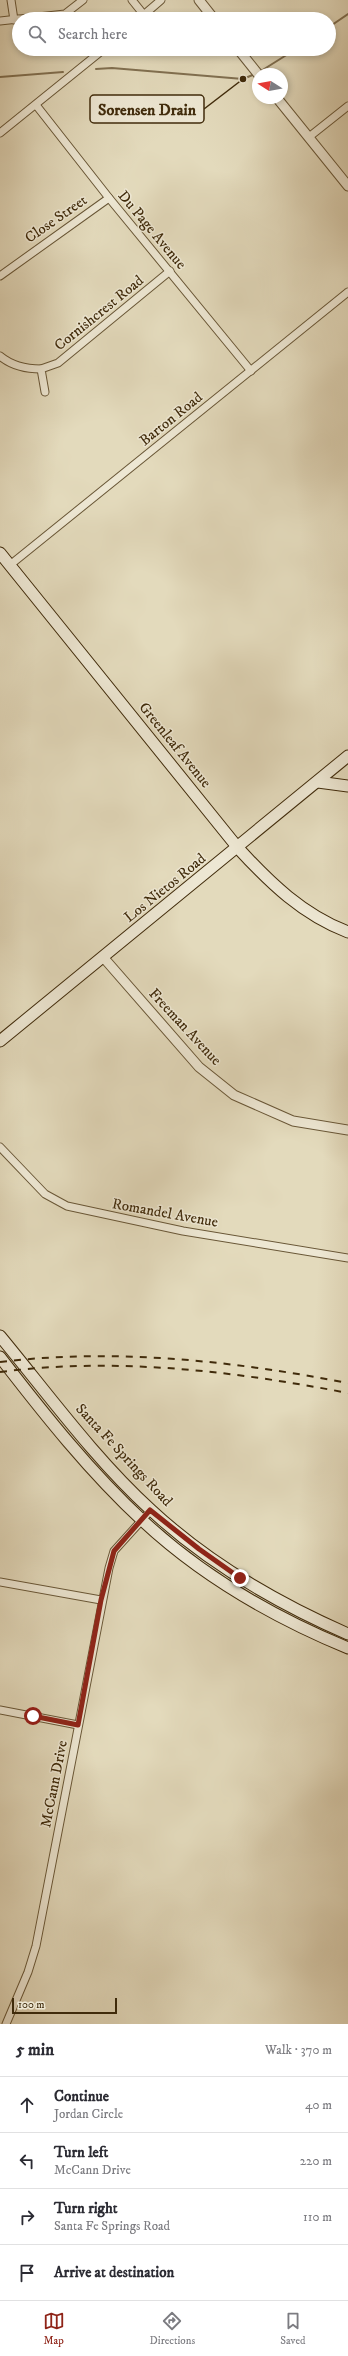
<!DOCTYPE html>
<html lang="en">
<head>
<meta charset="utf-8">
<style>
  :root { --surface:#fff; --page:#f7f7f7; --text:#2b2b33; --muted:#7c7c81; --line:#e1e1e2; --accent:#8f2418 }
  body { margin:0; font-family:"IM FELL DW Pica",serif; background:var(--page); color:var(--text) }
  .compass { position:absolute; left:252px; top:68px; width:36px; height:36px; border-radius:50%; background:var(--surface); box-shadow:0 2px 6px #0003; rotate:281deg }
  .scale { position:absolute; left:12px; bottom:10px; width:105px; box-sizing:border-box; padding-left:4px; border:2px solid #402b0b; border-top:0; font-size:11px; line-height:14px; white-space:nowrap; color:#402b0b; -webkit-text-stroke:3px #ede7d3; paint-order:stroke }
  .stop { position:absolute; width:12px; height:12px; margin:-9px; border:3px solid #8f2418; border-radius:50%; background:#fff }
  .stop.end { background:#8f2418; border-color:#fff; box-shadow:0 1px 4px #0008 }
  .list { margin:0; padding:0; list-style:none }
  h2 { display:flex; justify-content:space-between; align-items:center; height:52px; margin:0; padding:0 16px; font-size:17px }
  h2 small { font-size:13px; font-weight:400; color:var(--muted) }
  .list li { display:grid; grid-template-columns:26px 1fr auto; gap:12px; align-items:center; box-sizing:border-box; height:56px; padding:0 16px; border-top:1px solid var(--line) }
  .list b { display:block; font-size:15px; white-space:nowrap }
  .list p { margin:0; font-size:13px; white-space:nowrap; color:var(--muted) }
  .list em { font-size:13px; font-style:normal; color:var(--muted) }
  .icon { flex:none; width:22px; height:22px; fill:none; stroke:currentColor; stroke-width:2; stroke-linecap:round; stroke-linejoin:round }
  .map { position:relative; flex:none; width:348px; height:2024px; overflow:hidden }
  .search { position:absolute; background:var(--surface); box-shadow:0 2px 6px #0003; left:12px; right:12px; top:12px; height:44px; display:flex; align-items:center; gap:10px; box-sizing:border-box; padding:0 14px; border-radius:22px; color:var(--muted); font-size:15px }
  .sheet { height:276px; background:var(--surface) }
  nav { display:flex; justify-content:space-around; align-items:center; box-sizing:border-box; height:56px; border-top:1px solid var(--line); background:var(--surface); font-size:11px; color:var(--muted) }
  nav a { display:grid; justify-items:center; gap:2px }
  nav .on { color:var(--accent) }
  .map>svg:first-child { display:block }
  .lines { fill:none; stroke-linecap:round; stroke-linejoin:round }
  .stream { stroke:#817051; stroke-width:2 }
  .minor-casing { stroke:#695737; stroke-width:9 }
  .tertiary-casing { stroke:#695737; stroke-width:11 }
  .secondary-casing { stroke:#402b0b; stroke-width:13 }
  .minor { stroke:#ede7d3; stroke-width:7 }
  .tertiary { stroke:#ede7d3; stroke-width:9 }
  .secondary { stroke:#ede7d3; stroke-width:11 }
  .rail { stroke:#402b0b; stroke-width:2; stroke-dasharray:7 7; stroke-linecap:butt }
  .route { stroke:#8f2418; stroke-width:5 }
  .labels { text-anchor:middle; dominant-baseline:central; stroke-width:3; stroke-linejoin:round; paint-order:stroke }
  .street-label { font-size:15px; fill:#402b0b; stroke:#ede7d3 }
  .leader { fill:none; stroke:#402b0b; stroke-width:1.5 }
  .callout-dot { fill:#402b0b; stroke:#ede7d3; stroke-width:1.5 }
  .callout { fill:#ede7d3; stroke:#402b0b; stroke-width:1.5 }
  .callout-label { font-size:16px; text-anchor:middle; font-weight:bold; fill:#402b0b }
</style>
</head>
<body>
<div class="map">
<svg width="348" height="2024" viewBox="0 0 348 2024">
  <rect width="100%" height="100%" fill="#e3dabc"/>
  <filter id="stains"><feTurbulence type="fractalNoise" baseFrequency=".005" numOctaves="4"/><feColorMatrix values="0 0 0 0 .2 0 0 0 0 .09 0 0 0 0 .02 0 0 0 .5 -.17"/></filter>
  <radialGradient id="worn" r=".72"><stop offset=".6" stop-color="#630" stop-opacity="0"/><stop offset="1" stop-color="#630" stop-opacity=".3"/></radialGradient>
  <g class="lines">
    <g class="stream">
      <path d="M329,27L348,14"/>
      <path d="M96,69L112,68L243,79L255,74"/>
      <path d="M261,71L296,49"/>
      <path d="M0,77L63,72"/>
    </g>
    <defs>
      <g id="minor">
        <path d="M11,0L14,20"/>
        <path d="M132,0L144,15"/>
        <path d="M20,19L65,14L83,0"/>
        <path d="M139,19L161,0"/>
        <path d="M0,21L18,19"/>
        <path d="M36,105L109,198L251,371"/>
        <path d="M0,133L104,49"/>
        <path d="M309,137L348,106"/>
        <path d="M0,276L109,198"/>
        <path d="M0,356C12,366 26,369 41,369"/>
        <path d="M45,392L41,369L58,363L170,271"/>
        <path d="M10,565L348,292"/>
        <path d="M0,1147L45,1194L67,1206L183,1231L348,1258"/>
        <path d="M0,1582L101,1600"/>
        <path d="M0,1710L78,1725"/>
        <path d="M6,2024L28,1972L36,1946L109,1568L114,1551L151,1510"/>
      </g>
      <g id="tertiary">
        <path d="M199,0L214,19"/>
        <path d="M238,49L258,74"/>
        <path d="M277,98L348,186"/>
        <path d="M103,957L199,1067L234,1095L293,1121L348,1130"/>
      </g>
      <g id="secondary">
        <path d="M0,553L238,848C270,883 303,915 348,932"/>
        <path d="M318,782L348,786"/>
        <path d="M0,1041L348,756"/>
        <path d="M0,1336C48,1394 95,1459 151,1510C208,1563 277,1603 348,1634"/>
        <path d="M0,1357C44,1414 90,1472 143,1521C202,1576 273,1617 348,1648"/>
      </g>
    </defs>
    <use href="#minor" class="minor-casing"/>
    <use href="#tertiary" class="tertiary-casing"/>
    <use href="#secondary" class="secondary-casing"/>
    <use href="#minor" class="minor"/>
    <use href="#tertiary" class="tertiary"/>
    <use href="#secondary" class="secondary"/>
    <g class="rail">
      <path d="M0,1362C117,1348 233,1361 348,1383"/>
      <path d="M0,1372C117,1357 233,1371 348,1393"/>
    </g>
  </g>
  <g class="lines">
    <path class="route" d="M33,1716L78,1725L101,1600L114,1551L150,1510L199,1549L240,1578"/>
  </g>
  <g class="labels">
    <g class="street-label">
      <text transform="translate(56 219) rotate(-35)">Close Street</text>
      <text transform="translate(152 230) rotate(50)">Du Page Avenue</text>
      <text transform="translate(99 313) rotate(-39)">Cornishcrest Road</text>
      <text transform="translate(171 419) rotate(-39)">Barton Road</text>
      <text transform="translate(175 745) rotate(51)">Greenleaf Avenue</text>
      <text transform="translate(165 888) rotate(-39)">Los Nietos Road</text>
      <text transform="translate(185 1027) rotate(47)">Freeman Avenue</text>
      <text transform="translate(165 1213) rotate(10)">Romandel Avenue</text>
      <text transform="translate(124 1455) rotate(47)">Santa Fe Springs Road</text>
      <text transform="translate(54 1784) rotate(-79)">McCann Drive</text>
    </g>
  </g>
  <path class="leader" d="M243 79L204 109"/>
  <circle class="callout-dot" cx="243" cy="79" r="4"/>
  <rect class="callout" x="90" y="95" width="114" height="28" rx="4"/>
  <g class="callout-label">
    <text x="147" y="115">Sorensen Drain</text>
  </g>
  <rect width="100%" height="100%" filter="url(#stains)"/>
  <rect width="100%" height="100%" fill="url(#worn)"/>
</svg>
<svg class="compass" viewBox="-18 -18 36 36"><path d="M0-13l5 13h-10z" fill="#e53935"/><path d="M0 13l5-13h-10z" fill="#7c7c81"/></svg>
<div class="scale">100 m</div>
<div class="stop" style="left:33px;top:1716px"></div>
<div class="stop end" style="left:240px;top:1578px"></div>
<div class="search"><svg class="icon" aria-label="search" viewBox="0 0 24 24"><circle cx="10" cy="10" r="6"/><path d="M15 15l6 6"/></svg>Search here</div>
</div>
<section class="sheet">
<h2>5 min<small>Walk · 370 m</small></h2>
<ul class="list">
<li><svg class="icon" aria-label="ahead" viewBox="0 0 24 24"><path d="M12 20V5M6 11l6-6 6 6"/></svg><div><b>Continue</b><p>Jordan Circle</p></div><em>40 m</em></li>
<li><svg class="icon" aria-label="left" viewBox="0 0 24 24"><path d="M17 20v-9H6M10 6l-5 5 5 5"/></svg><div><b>Turn left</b><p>McCann Drive</p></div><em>220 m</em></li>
<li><svg class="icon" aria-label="right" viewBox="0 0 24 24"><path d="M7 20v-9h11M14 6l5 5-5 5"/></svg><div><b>Turn right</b><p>Santa Fe Springs Road</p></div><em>110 m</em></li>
<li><svg class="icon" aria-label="arrive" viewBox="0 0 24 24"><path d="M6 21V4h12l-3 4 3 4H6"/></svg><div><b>Arrive at destination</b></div></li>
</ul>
</section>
<nav>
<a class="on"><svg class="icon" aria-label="map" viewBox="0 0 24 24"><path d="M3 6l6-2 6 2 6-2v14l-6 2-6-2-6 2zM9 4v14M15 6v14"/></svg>Map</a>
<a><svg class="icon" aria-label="directions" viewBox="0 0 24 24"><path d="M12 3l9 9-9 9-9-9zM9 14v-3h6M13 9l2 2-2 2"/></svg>Directions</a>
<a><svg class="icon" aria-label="saved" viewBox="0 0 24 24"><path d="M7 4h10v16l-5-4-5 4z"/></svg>Saved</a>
</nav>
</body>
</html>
